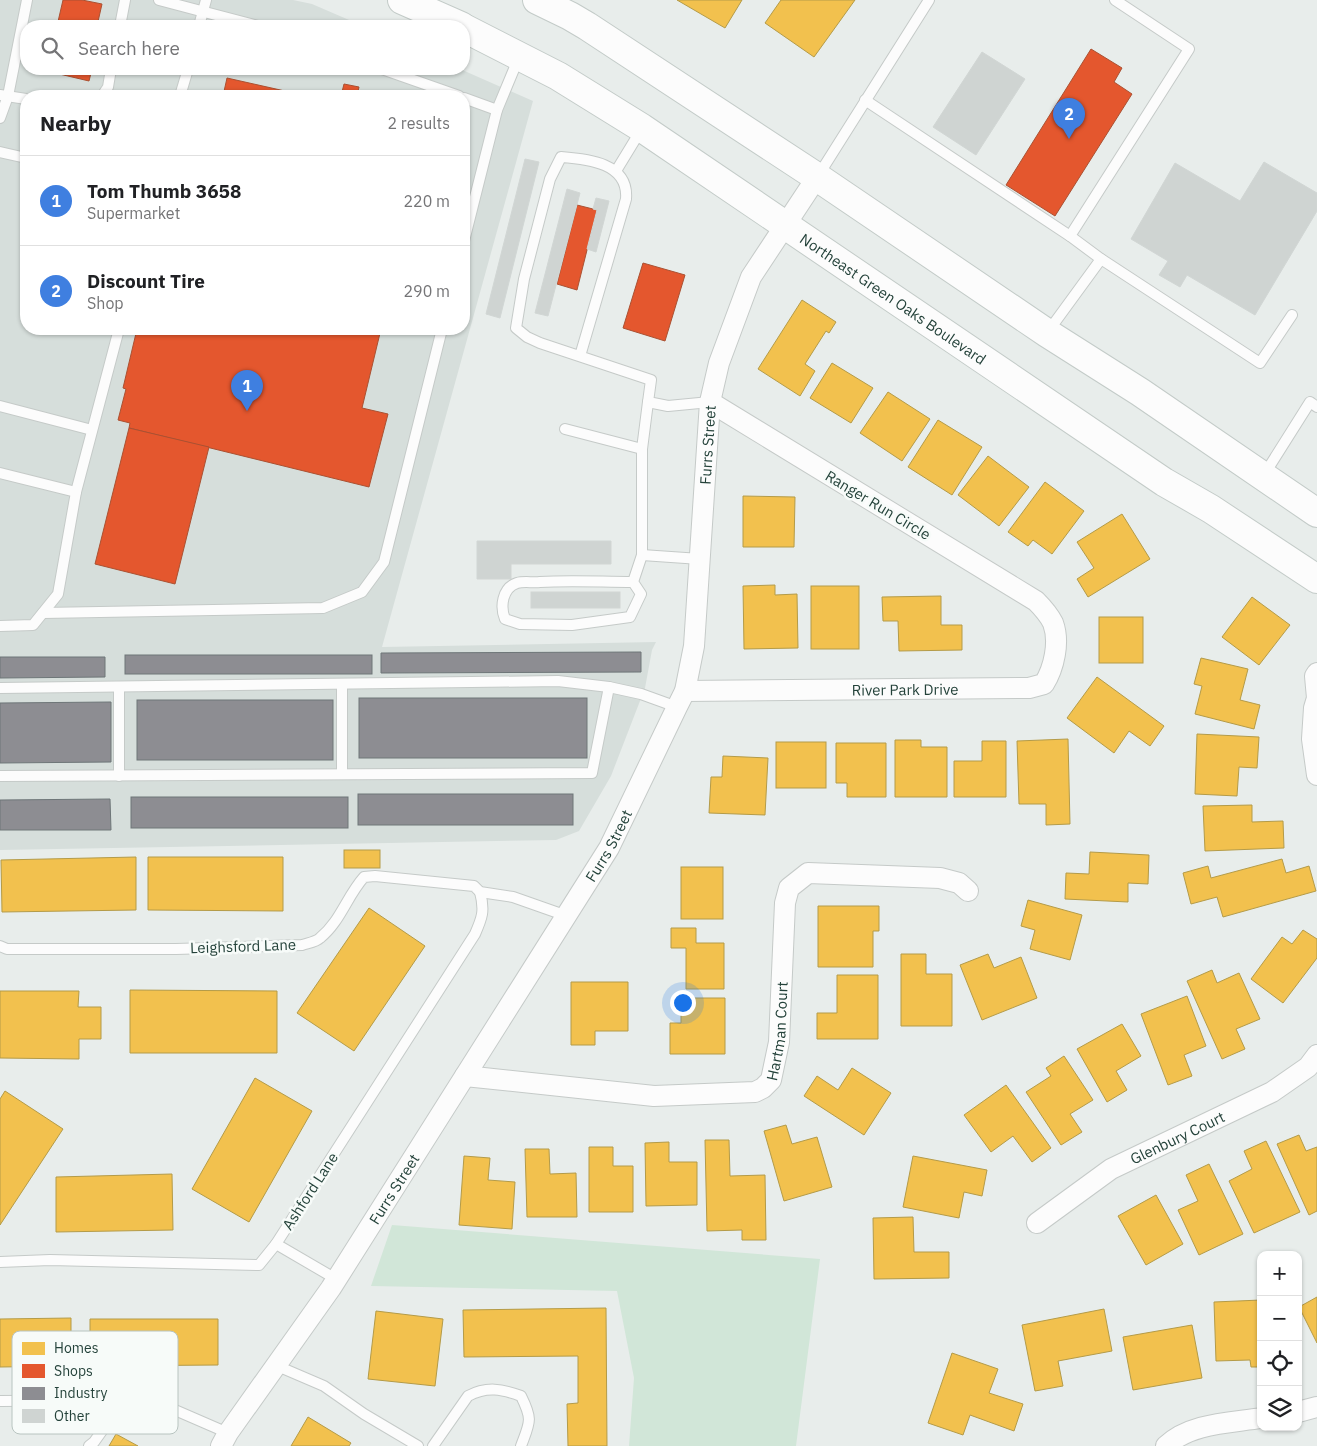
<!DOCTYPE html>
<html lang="en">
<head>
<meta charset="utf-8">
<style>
  :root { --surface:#fff; --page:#f2f2f2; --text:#202124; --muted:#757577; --line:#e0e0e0; --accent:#7c3aed }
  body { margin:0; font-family:"IBM Plex Sans",sans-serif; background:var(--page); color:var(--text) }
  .controls { position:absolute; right:15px; bottom:15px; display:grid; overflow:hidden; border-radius:10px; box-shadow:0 1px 4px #0004 }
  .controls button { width:45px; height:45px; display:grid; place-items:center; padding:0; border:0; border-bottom:1px solid var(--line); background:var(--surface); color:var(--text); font:25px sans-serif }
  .you { position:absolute; left:682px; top:1002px; width:18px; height:18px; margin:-12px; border:4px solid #fff; border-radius:50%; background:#1a73e8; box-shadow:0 0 0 8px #1a73e833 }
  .badge { display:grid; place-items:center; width:32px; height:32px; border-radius:50%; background:var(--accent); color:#fff; font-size:16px; font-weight:700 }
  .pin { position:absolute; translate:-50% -41px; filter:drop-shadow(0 1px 2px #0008) }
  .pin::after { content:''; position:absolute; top:26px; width:18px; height:15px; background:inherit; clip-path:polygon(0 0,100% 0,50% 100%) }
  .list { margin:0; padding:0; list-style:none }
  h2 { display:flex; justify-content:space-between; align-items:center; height:65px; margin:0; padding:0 20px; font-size:21px }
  h2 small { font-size:16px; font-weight:400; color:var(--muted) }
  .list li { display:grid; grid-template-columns:32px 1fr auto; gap:15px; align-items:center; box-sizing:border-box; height:90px; padding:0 20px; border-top:1px solid var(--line) }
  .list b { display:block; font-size:19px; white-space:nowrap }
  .list p { margin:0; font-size:16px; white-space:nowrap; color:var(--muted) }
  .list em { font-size:16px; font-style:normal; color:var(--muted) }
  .icon { flex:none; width:28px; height:28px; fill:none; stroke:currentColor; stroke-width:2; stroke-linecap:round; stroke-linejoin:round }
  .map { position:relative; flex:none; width:1317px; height:1446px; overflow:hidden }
  .search { position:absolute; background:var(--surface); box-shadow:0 1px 4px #0004; left:20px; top:20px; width:450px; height:55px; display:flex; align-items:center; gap:12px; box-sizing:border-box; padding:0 18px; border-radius:20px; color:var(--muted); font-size:19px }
  .panel { position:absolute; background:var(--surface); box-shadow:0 1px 4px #0004; left:20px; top:90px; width:450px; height:245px; border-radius:20px }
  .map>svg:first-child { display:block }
  .built { fill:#d6dedb; fill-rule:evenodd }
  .green { fill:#d1e6d8 }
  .homes { fill:#f2c14e; stroke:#b49b48 }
  .shops { fill:#e4572e; stroke:#aa5132 }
  .industry { fill:#8d8d92; stroke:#6e7678 }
  .building { fill:#cfd4d2; stroke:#d1d6d4 }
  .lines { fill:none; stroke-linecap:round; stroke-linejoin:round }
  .lane-casing { stroke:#c5cac8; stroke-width:12 }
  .street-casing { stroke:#c5cac8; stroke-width:22 }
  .secondary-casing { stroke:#c3cbc8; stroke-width:30 }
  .lane { stroke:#fcfcfc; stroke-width:10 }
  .street { stroke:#fcfcfc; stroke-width:20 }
  .secondary { stroke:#fcfcfc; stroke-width:28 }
  .labels { text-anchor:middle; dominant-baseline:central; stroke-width:5; stroke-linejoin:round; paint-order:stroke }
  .street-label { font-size:15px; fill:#24423a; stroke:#f7fbf9 }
  .key { fill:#f7fbf9; stroke:#b8c4c0; stroke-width:1 }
  .key-label { font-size:14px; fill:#24423a }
</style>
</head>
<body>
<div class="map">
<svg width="1317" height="1446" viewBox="0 0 1317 1446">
  <rect width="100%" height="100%" fill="#e8edeb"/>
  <path class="built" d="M0,0H293L312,4L363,26H26V69H460L533,101L382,647L656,642L652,650L645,688L611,776L579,831L556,840L0,850ZM26,96H464V329H26Z"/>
  <path class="green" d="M392,1225L820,1259L796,1446H629L634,1378L617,1291L371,1286Z"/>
  <g class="homes">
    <path d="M677,0H742L725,28Z"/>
    <path d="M781,0H855L814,57L765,23Z"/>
    <path d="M802,300L836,322L829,333L826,331L805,364L815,371L800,396L758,369Z"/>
    <path d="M832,363L873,388L851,423L810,398Z"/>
    <path d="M888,392L930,419L902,461L860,433Z"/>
    <path d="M938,420L982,447L952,495L908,467Z"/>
    <path d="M988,456L1029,487L999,526L958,495Z"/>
    <path d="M1045,482L1084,511L1052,554L1033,540L1028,546L1008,532Z"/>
    <path d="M743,496L795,497L794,547H743Z"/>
    <path d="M1122,514L1150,559L1088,597L1077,579L1094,568L1077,542Z"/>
    <path d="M775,585V595L797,594L798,648L744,649L743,586Z"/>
    <rect x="811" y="586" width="48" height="63"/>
    <path d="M941,596V625H962V650L899,651L898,621H883L882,597Z"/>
    <path d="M1252,597L1290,625L1259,665L1222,637Z"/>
    <rect x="1099" y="617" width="44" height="46"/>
    <path d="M1201,658L1248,669L1240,700L1260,705L1254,729L1195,714L1202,686L1194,684Z"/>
    <path d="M1097,677L1164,726L1150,746L1129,731L1114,753L1067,718Z"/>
    <path d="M1197,734L1259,737L1257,768L1239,767L1237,796L1195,794Z"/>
    <path d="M1068,739L1070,824L1046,825V804H1019L1017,741Z"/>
    <path d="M895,740H921V747H947V797H895Z"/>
    <path d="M982,741H1006V797H954V761H982Z"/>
    <rect x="776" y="742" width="50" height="46"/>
    <path d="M836,743H886V797H847V783H836Z"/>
    <path d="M723,756L768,758L765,815L709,813L711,777H722Z"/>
    <path d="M1252,805V822L1283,821L1284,848L1205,851L1203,806Z"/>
    <rect x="344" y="850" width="36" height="18"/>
    <path d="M1090,852L1149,855L1148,884L1128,883V902L1065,899L1066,873L1089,874Z"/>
    <path d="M136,857V910L2,912L1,860Z"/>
    <path d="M148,857H283V911L148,910Z"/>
    <path d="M1282,859L1286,873L1309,866L1316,891L1223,917L1217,897L1191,904L1183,873L1208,866L1211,878Z"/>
    <rect x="681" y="867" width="42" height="52"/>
    <path d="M1028,900L1082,915L1070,960L1030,949L1035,930L1021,926Z"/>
    <path d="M818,906H879V931H873V967H818Z"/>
    <path d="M369,908L425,946L354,1051L297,1013Z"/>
    <path d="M671,928H696V943H724V989H686V948H671Z"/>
    <path d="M1303,930L1317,939V958L1283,1003L1251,979L1282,937L1292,944Z"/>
    <path d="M901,954H926V974H952V1026H901Z"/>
    <path d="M988,954L994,968L1021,957L1037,998L982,1020L960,965Z"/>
    <path d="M1212,970L1217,983L1239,973L1260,1019L1236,1029L1245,1049L1222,1059L1187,981Z"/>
    <path d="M837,975H878V1039H817V1013H837Z"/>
    <path d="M571,982H628V1031H595V1045H571Z"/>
    <path d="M130,990L277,991V1053H130Z"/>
    <path d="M0,991H79L78,1007H101V1039H79V1059L0,1058Z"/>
    <path d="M1187,996L1206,1046L1184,1055L1192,1076L1168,1085L1141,1014Z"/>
    <path d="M681,998H725V1054H670V1023H681Z"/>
    <path d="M1122,1024L1141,1056L1116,1071L1127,1090L1107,1102L1077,1049Z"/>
    <path d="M1064,1056L1093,1100L1070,1114L1082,1132L1061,1145L1026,1092L1051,1076L1046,1068Z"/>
    <path d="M852,1068L891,1093L864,1135L804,1096L817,1076L838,1090Z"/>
    <path d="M255,1078L312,1111L249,1222L192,1189Z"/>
    <path d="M1006,1085L1051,1148L1032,1162L1013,1136L991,1152L964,1115Z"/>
    <path d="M5,1091L63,1129L0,1225V1099Z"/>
    <path d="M786,1125L792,1144L817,1137L832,1187L784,1201L764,1131Z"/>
    <path d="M1299,1135L1306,1151L1317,1147V1211L1309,1215L1277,1144Z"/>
    <path d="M705,1140H729L730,1176L765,1175L766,1240H742V1230L707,1231Z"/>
    <path d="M1266,1141L1300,1212L1254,1233L1229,1181L1252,1169L1244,1151Z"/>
    <path d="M669,1142V1162H697V1205L646,1206L645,1143Z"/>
    <path d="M589,1147H613V1166H633V1212H589Z"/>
    <path d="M525,1149H549L550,1174L576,1173L577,1217H527Z"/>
    <path d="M464,1156L490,1158L488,1180L515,1182L512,1229L459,1225Z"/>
    <path d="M913,1156L987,1170L982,1196L964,1192L959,1218L903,1207Z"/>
    <path d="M1209,1164L1243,1234L1199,1255L1178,1210L1198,1201L1186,1175Z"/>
    <path d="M172,1174L173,1230L56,1232V1177Z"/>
    <path d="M1156,1195L1183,1244L1146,1265L1118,1216Z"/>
    <path d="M913,1217L914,1252H949V1278L874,1279L873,1218Z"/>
    <path d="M1317,1297V1343L1299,1307Z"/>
    <path d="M1261,1300V1367H1251L1250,1360L1216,1361L1214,1302Z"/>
    <path d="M606,1308L607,1446H568L567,1404L578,1403V1356L464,1357L463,1310Z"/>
    <path d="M1104,1309L1112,1351L1058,1361L1063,1386L1035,1391L1022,1325Z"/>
    <path d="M376,1311L443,1319L435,1386L368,1379Z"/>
    <path d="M71,1318V1366L0,1367V1319Z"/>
    <path d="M90,1319H218V1365L90,1366Z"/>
    <path d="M1192,1325L1202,1378L1133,1390L1123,1337Z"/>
    <path d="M952,1353L998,1369L989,1393L1023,1404L1014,1431L970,1415L963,1435L928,1423Z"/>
    <path d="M308,1417L351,1443L349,1446H291Z"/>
    <path d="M116,1434L138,1446H109Z"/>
  </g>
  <g class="shops">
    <path d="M63,0H82L102,4L97,26H100H57Z"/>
    <path d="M1091,49L1122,68L1114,82L1132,94L1055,216L1006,185Z"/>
    <path d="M52,69H92L89,81L51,72Z"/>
    <path d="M227,78L307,96H223Z"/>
    <path d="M344,84L359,87L357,96H341Z"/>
    <path d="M577,205L597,210L577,290L557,284Z"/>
    <path d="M643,263L685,275L665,341L623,328Z"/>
    <path d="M137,329H381L362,408L388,414L369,487L129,428L130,423L118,420L126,389L123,388Z"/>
    <path d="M129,428L209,447L175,584L95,564Z"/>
  </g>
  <g class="industry">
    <path d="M641,652V672L381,673V653Z"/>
    <rect x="125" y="655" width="247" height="19"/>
    <path d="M0,657H105V677L0,678Z"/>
    <rect x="359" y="698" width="228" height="60"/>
    <rect x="137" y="700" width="196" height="60"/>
    <path d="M111,702V762L0,763V703Z"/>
    <rect x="358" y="794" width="215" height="31"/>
    <rect x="131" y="797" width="217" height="31"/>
    <path d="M110,799L111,830H0V800Z"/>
  </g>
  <g class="building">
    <path d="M982,52L1025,79L976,155L933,127Z"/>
    <path d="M525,159L539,162L500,318L486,314Z"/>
    <path d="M1264,162L1317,193V211L1255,315L1187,275L1180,287L1159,275L1168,261L1131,239L1175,163L1240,201Z"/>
    <path d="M567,189L580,193L548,316L535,313Z"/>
    <path d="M596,198L609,201L596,252L587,249L597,210L593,209Z"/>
    <path d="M477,541H611V564H511V579H477Z"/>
    <rect x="531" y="592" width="89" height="16"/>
  </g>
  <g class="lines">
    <defs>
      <g id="lane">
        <path d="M159,0L258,26"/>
        <path d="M120,26L125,0"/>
        <path d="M199,26L206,0"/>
        <path d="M382,69L459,96"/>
        <path d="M0,95L26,99"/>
        <path d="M102,96L108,87L111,69"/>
        <path d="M180,96L188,69"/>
        <path d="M464,98L497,110"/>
        <path d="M865,100L1070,236"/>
        <path d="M0,118L8,96L27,0"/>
        <path d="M0,152L26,158"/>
        <path d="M616,171L641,130"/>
        <path d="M818,176L929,0"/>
        <path d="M464,241L497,110L519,57"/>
        <path d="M1101,259L1260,363L1292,315"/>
        <path d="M1047,333L1101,259L1070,236L1189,49L1115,0"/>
        <path d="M580,356L626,199C629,163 588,159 561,157L550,179L524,279L516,328L527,337L540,343L651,380L648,402L668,406L710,402"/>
        <path d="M0,406L92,430"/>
        <path d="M565,429L642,449"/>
        <path d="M0,473L76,492"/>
        <path d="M1264,475L1310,402L1317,407"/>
        <path d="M642,555L700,559"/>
        <path d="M633,582C602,582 571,580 540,582C533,583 524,581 517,583C502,588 500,607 505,619L520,624L572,625L630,617L641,594L633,582L642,555V449L648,402"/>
        <path d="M43,613L323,608L362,592L384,562L442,329"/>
        <path d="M0,626L33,625L58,594L76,492L119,329"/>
        <path d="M342,684V774"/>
        <path d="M119,687V776"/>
        <path d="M0,688L558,681L609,687L641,694L677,707"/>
        <path d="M0,776L592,773L609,687"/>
        <path d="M0,946L7,949H176L302,945C308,943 316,942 320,938C340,922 347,896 364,877L375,876L474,886L480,892L513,897L567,916"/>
        <path d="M276,1244L336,1279"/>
        <path d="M0,1262L50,1260L259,1265L276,1244L475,934C482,918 485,911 480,892"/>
        <path d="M275,1365L324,1386L364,1414L418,1446"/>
        <path d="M0,1401L132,1400L168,1407L228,1433"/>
        <path d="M89,1446L94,1442L124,1400"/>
        <path d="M433,1446L468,1396C487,1386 502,1389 521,1396C533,1420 530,1422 521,1446"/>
      </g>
      <g id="street">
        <path d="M1317,673L1315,676L1317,698L1314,708L1312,739L1317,775"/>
        <path id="s1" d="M685,691L1029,688L1044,684C1054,668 1060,642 1053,623C1049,615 1042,607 1036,601L710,402"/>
        <path id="s2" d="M465,1076L654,1096L755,1092L763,1088L771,1080L779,1042L785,903L789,888L808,873L940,878L959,883L968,891"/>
        <path id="s3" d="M1037,1223L1111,1169L1272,1092L1308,1067L1317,1055"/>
        <path d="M1298,1412L1317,1407"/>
        <path id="s4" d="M221,1446L228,1433L331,1288L609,848L677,707L685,691L694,646L710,402L719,363L751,277L817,177"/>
        <path d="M1166,1446C1190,1423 1230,1423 1261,1418"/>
      </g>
      <g id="secondary">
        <path d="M402,0L461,26"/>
        <path d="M537,0L570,16L587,26L817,177L1047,333L1140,392L1317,513"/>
        <path id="s5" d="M464,28L558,76L642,128L1164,482L1211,509L1317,579"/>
      </g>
    </defs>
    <use href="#lane" class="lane-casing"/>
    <use href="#street" class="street-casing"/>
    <use href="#secondary" class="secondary-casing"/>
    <use href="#lane" class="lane"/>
    <use href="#street" class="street"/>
    <use href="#secondary" class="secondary"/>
  </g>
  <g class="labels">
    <g class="street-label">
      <text stroke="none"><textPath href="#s5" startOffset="508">Northeast Green Oaks Boulevard</textPath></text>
      <text stroke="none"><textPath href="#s4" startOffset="1135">Furrs Street</textPath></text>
      <text transform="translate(878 505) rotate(31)">Ranger Run Circle</text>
      <text stroke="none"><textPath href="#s1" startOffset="220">River Park Drive</textPath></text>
      <text stroke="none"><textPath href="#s4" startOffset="715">Furrs Street</textPath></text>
      <text transform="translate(243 946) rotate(-2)">Leighsford Lane</text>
      <text stroke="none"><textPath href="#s2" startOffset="361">Hartman Court</textPath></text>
      <text stroke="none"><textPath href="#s3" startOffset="165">Glenbury Court</textPath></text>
      <text stroke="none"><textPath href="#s4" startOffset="310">Furrs Street</textPath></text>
      <text transform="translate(310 1191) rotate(-57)">Ashford Lane</text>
    </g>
  </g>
  <rect x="12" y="1331" width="166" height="103" rx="8" class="key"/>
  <rect x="22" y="1342" width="23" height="13" fill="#f2c14e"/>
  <rect x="22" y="1364" width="23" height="14" fill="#e4572e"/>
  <rect x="22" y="1387" width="23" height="13" fill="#8d8d92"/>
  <rect x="22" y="1409" width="23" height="14" fill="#cfd4d2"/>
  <g class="key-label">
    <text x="54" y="1353">Homes</text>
    <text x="54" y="1376">Shops</text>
    <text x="54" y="1398">Industry</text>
    <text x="54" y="1421">Other</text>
  </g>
</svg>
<div class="controls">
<button>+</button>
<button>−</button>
<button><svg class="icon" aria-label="locate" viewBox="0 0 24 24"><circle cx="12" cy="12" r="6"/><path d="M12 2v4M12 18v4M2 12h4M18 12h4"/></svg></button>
<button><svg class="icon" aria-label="layers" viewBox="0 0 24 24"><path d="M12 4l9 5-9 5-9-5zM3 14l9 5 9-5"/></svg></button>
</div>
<div class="you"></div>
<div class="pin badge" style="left:247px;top:411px;background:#3f7fe0">1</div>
<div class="pin badge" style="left:1069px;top:139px;background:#3f7fe0">2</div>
<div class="search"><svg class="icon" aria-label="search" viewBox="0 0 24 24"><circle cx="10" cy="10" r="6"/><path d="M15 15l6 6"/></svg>Search here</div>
<section class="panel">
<h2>Nearby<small>2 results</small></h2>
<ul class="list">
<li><span class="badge" style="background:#3f7fe0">1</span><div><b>Tom Thumb 3658</b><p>Supermarket</p></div><em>220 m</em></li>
<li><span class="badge" style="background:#3f7fe0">2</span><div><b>Discount Tire</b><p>Shop</p></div><em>290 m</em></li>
</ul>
</section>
</div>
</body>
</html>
